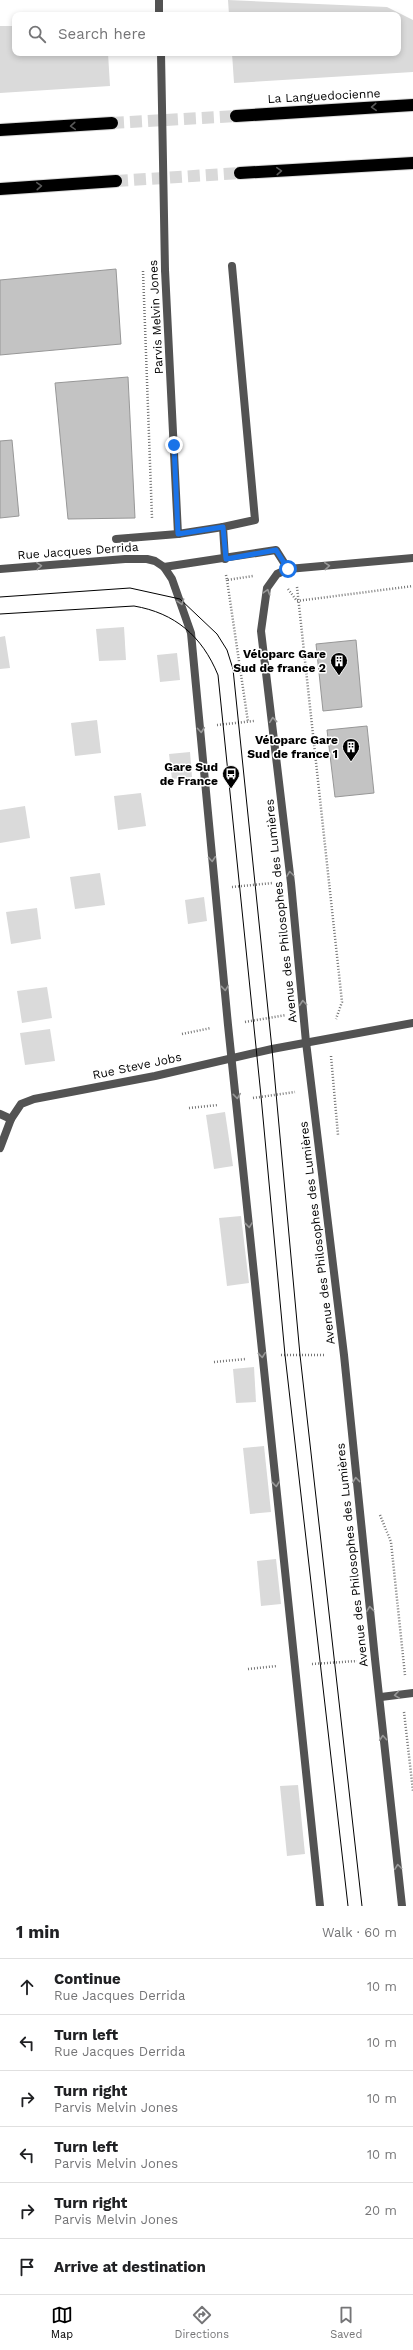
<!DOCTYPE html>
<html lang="en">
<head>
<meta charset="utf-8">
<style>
  :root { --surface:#fff; --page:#f2f2f2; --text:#202124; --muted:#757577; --line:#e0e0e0; --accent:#000 }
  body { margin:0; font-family:"Work Sans",sans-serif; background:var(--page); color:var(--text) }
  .stop { position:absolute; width:12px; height:12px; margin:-9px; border:3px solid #1a73e8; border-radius:50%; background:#fff }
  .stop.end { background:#1a73e8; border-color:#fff; box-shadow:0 1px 4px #0008 }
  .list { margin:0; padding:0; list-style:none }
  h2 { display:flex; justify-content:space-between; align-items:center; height:52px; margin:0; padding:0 16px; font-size:17px }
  h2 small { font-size:13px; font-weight:400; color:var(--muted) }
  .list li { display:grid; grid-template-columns:26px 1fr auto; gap:12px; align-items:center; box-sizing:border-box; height:56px; padding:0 16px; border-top:1px solid var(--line) }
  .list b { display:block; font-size:15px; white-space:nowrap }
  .list p { margin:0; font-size:13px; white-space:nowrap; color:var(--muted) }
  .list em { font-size:13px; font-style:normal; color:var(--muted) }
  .icon { flex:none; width:22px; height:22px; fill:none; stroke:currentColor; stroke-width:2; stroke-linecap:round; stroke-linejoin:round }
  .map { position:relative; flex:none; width:413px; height:1906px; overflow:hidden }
  .search { position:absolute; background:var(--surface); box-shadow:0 2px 6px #0003; left:12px; right:12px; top:12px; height:44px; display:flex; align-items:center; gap:10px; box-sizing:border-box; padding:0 14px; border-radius:8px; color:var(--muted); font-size:15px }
  .sheet { height:388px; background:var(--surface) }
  nav { display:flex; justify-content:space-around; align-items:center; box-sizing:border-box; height:56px; border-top:1px solid var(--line); background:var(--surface); font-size:11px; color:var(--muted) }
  nav a { display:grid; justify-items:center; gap:2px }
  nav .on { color:var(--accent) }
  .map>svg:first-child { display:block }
  .green { fill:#dadada }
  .building { fill:#c3c3c3; stroke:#979797 }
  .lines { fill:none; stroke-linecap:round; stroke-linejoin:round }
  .motorway-tunnel { stroke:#d9d9d9; stroke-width:12; stroke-dasharray:12 6; stroke-linecap:butt }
  .motorway-casing { stroke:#dbdbdb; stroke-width:14 }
  .path { stroke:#757575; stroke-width:2.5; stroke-dasharray:1 2; stroke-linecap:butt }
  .service { stroke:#535353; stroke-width:8 }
  .pedestrian { stroke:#535353; stroke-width:8 }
  .minor { stroke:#535353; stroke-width:8 }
  .tertiary { stroke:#535353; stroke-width:8 }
  .motorway { stroke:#000; stroke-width:12 }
  .tram { stroke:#000; stroke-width:1 }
  .pedestrian-bridge { stroke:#535353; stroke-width:8 }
  .oneway { stroke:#595959 }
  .oneway2 { stroke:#989898 }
  .route { stroke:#1a73e8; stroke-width:5 }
  .labels { text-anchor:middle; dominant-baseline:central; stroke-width:3; stroke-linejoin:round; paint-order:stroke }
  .street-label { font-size:12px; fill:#000; stroke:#fff }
  .poi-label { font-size:12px; font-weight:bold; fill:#000; stroke:#fff; text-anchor:end }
</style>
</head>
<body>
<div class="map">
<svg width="413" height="1906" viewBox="0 0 413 1906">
  <rect width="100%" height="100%" fill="#fff"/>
  <g class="green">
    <path d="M228,0L387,7L413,20V72L234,83L232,53H398V15H229Z"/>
    <path d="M0,26H15V53H108L110,86L0,93Z"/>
    <path d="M124,627L126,660L99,661L96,629Z"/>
    <path d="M5,636L10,668L0,669V637Z"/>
    <path d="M177,653L180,680L160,682L157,655Z"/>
    <path d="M97,720L101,753L75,756L71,723Z"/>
    <path d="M190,752L192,777L172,779L169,754Z"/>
    <path d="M141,793L146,826L118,830L114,796Z"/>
    <path d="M25,806L30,838L0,843V810Z"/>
    <path d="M100,873L105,905L75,909L70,877Z"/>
    <path d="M204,897L207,921L188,924L185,900Z"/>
    <path d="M37,908L41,939L11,944L6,912Z"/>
    <path d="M47,987L52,1018L22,1023L17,991Z"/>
    <path d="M50,1029L55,1061L25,1065L20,1033Z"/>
    <path d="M225,1112L233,1166L214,1169L206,1115Z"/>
    <path d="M241,1216L249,1283L227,1286L219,1218Z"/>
    <path d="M254,1367L256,1402L236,1403L233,1369Z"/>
    <path d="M264,1446L271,1512L250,1514L243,1448Z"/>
    <path d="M276,1559L281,1604L261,1606L257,1561Z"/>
    <path d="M298,1785L305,1854L287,1856L280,1786Z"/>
  </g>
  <g class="building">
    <path d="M116,269L121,344L0,355V280Z"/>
    <path d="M128,377L135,518L68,519L55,383Z"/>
    <path d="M12,440L19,516L0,518V441Z"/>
    <path d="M356,640L362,707L323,711L316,644Z"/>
    <path d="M367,726L374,793L335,797L327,730Z"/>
  </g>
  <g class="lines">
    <g class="motorway-tunnel">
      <path d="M112,123L236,116"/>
      <path d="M116,181L240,173"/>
    </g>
    <defs>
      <g id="motorway">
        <path d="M236,116L413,105"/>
        <path d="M0,130L112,123"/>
        <path d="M240,173L413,163"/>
        <path d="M0,189L116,181"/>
      </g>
    </defs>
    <use href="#motorway" class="motorway-casing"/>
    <g class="path">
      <path d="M143,271L152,518"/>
      <path d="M226,575L227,580L253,576"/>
      <path d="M227,580L248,722"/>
      <path d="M297,587L342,1002L336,1019"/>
      <path d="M288,589L297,601L413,586"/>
      <path d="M217,725L254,721"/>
      <path d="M232,887L273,883"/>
      <path d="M245,1022L286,1015"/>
      <path d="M182,1034L211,1028"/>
      <path d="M331,1056L338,1135"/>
      <path d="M253,1098L295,1092"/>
      <path d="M189,1108L218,1105"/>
      <path d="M281,1355H326"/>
      <path d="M214,1362L246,1359"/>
      <path d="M380,1515L391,1542L405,1675"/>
      <path d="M312,1664L357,1661"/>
      <path d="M248,1669L277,1666"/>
      <path d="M404,1712L413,1791"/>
    </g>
    <g class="service">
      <path d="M0,1114L11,1119"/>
      <path d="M381,1697L413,1693"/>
    </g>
    <g class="pedestrian">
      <path d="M159,0V15"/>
      <path d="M165,270L178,534L223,527"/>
      <path d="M116,539L178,534"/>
      <path d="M225,559L223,527L255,520L232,266"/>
      <path d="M164,567L276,550L288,569"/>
    </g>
    <path class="minor" d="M0,1148L11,1119L21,1104L34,1099L155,1076L272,1049L413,1023"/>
    <g class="tertiary">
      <path d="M0,569L125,559H147L155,561L164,567L172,579L191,633L228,1025L320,1906"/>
      <path d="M402,1906L375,1659L344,1355L306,1042L291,883L261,631L267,588L277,574L288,569L413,558"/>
    </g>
    <use href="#motorway" class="motorway"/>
    <g class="tram">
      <path d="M0,597L130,588L180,599L217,634L227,650L233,669L272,1049L300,1355L362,1906"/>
      <path d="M0,614L134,606C175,613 202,636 218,675L261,1096L285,1355L348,1906"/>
    </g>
    <path class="pedestrian-bridge" d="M161,53L165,270"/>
  </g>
  <defs><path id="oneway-chevron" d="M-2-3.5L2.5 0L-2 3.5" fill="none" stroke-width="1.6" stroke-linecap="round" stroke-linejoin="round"/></defs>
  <g class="oneway">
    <use href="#oneway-chevron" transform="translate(374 107) rotate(177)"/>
    <use href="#oneway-chevron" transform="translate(73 126) rotate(176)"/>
    <use href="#oneway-chevron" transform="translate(279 171) rotate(-3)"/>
    <use href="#oneway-chevron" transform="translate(39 186) rotate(-4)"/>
  </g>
  <g class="oneway2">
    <use href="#oneway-chevron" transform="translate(39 566) rotate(-5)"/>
    <use href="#oneway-chevron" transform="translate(327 566) rotate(-5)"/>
    <use href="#oneway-chevron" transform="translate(267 592) rotate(-73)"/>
    <use href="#oneway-chevron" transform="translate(181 602) rotate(72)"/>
    <use href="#oneway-chevron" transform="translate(273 720) rotate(-96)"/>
    <use href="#oneway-chevron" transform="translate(201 730) rotate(85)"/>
    <use href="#oneway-chevron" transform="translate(212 859) rotate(85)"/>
    <use href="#oneway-chevron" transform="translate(290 874) rotate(-97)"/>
    <use href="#oneway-chevron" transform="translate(225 988) rotate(84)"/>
    <use href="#oneway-chevron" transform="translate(303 1003) rotate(-95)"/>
    <use href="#oneway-chevron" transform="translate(237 1096) rotate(84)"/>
    <use href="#oneway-chevron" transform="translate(249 1225) rotate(84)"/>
    <use href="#oneway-chevron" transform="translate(262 1355) rotate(84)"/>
    <use href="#oneway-chevron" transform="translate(356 1480) rotate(-96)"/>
    <use href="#oneway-chevron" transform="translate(276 1484) rotate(84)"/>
    <use href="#oneway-chevron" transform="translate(370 1609) rotate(-96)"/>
    <use href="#oneway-chevron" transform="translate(397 1695) rotate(172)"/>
    <use href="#oneway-chevron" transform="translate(383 1738) rotate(-94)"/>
    <use href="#oneway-chevron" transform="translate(398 1867) rotate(-97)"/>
  </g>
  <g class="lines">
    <path class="route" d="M174,445L178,534L223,527L226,559L276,550L288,569"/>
  </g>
  <defs>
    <symbol id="building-pin" viewBox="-11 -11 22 30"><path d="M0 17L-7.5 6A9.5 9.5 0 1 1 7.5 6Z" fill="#000" stroke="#fff"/><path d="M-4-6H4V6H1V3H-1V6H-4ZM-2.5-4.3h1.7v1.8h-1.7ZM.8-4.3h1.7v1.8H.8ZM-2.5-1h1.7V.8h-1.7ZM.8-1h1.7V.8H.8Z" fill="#fff"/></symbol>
    <symbol id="bus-pin" viewBox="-11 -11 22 30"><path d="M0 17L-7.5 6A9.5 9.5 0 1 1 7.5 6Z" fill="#000" stroke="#fff"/><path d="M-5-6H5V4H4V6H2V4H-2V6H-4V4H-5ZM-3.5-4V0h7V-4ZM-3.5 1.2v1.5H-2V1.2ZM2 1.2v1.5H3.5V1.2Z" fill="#fff"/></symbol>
  </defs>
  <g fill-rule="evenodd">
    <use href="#building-pin" x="329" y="651" width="20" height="27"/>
    <use href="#building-pin" x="341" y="737" width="20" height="27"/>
    <use href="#bus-pin" x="221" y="764" width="20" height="27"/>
  </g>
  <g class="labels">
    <g class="street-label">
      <text transform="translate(324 96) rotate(-3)">La Languedocienne</text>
      <text transform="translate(156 317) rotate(-93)">Parvis Melvin Jones</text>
      <text transform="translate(78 551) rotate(-4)">Rue Jacques Derrida</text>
      <text transform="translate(281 911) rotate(-96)">Avenue des Philosophes des Lumières</text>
      <text transform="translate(137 1066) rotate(-12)">Rue Steve Jobs</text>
      <text transform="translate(317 1233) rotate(-97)">Avenue des Philosophes des Lumières</text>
      <text transform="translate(352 1555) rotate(-96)">Avenue des Philosophes des Lumières</text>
    </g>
    <g class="poi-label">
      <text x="326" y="654">Véloparc Gare<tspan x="326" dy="14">Sud de france 2</tspan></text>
      <text x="338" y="740">Véloparc Gare<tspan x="338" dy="14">Sud de france 1</tspan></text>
      <text x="218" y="767">Gare Sud<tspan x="218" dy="14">de France</tspan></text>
    </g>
  </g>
</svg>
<div class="stop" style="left:288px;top:569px"></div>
<div class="stop end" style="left:174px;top:445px"></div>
<div class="search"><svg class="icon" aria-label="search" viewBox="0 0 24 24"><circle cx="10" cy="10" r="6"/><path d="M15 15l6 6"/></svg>Search here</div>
</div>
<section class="sheet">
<h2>1 min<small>Walk · 60 m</small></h2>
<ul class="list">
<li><svg class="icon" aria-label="ahead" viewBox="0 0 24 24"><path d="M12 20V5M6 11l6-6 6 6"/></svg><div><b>Continue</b><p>Rue Jacques Derrida</p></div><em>10 m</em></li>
<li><svg class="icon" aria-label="left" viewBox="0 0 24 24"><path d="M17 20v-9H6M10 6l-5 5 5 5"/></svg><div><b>Turn left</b><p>Rue Jacques Derrida</p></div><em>10 m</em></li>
<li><svg class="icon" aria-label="right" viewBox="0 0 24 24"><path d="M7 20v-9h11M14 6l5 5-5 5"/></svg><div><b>Turn right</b><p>Parvis Melvin Jones</p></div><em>10 m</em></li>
<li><svg class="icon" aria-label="left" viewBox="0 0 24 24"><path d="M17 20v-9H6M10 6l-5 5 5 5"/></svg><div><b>Turn left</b><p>Parvis Melvin Jones</p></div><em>10 m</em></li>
<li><svg class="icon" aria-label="right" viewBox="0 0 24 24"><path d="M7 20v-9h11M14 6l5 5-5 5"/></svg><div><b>Turn right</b><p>Parvis Melvin Jones</p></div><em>20 m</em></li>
<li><svg class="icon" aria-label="arrive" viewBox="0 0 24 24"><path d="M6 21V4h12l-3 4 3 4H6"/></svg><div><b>Arrive at destination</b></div></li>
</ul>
</section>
<nav>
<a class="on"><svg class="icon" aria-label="map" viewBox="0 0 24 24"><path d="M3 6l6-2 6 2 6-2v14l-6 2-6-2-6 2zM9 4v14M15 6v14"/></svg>Map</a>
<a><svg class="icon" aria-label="directions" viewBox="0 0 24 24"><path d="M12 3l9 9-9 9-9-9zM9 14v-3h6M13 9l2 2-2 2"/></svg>Directions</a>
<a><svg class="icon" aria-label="saved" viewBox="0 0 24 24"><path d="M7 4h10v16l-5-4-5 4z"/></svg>Saved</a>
</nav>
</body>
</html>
